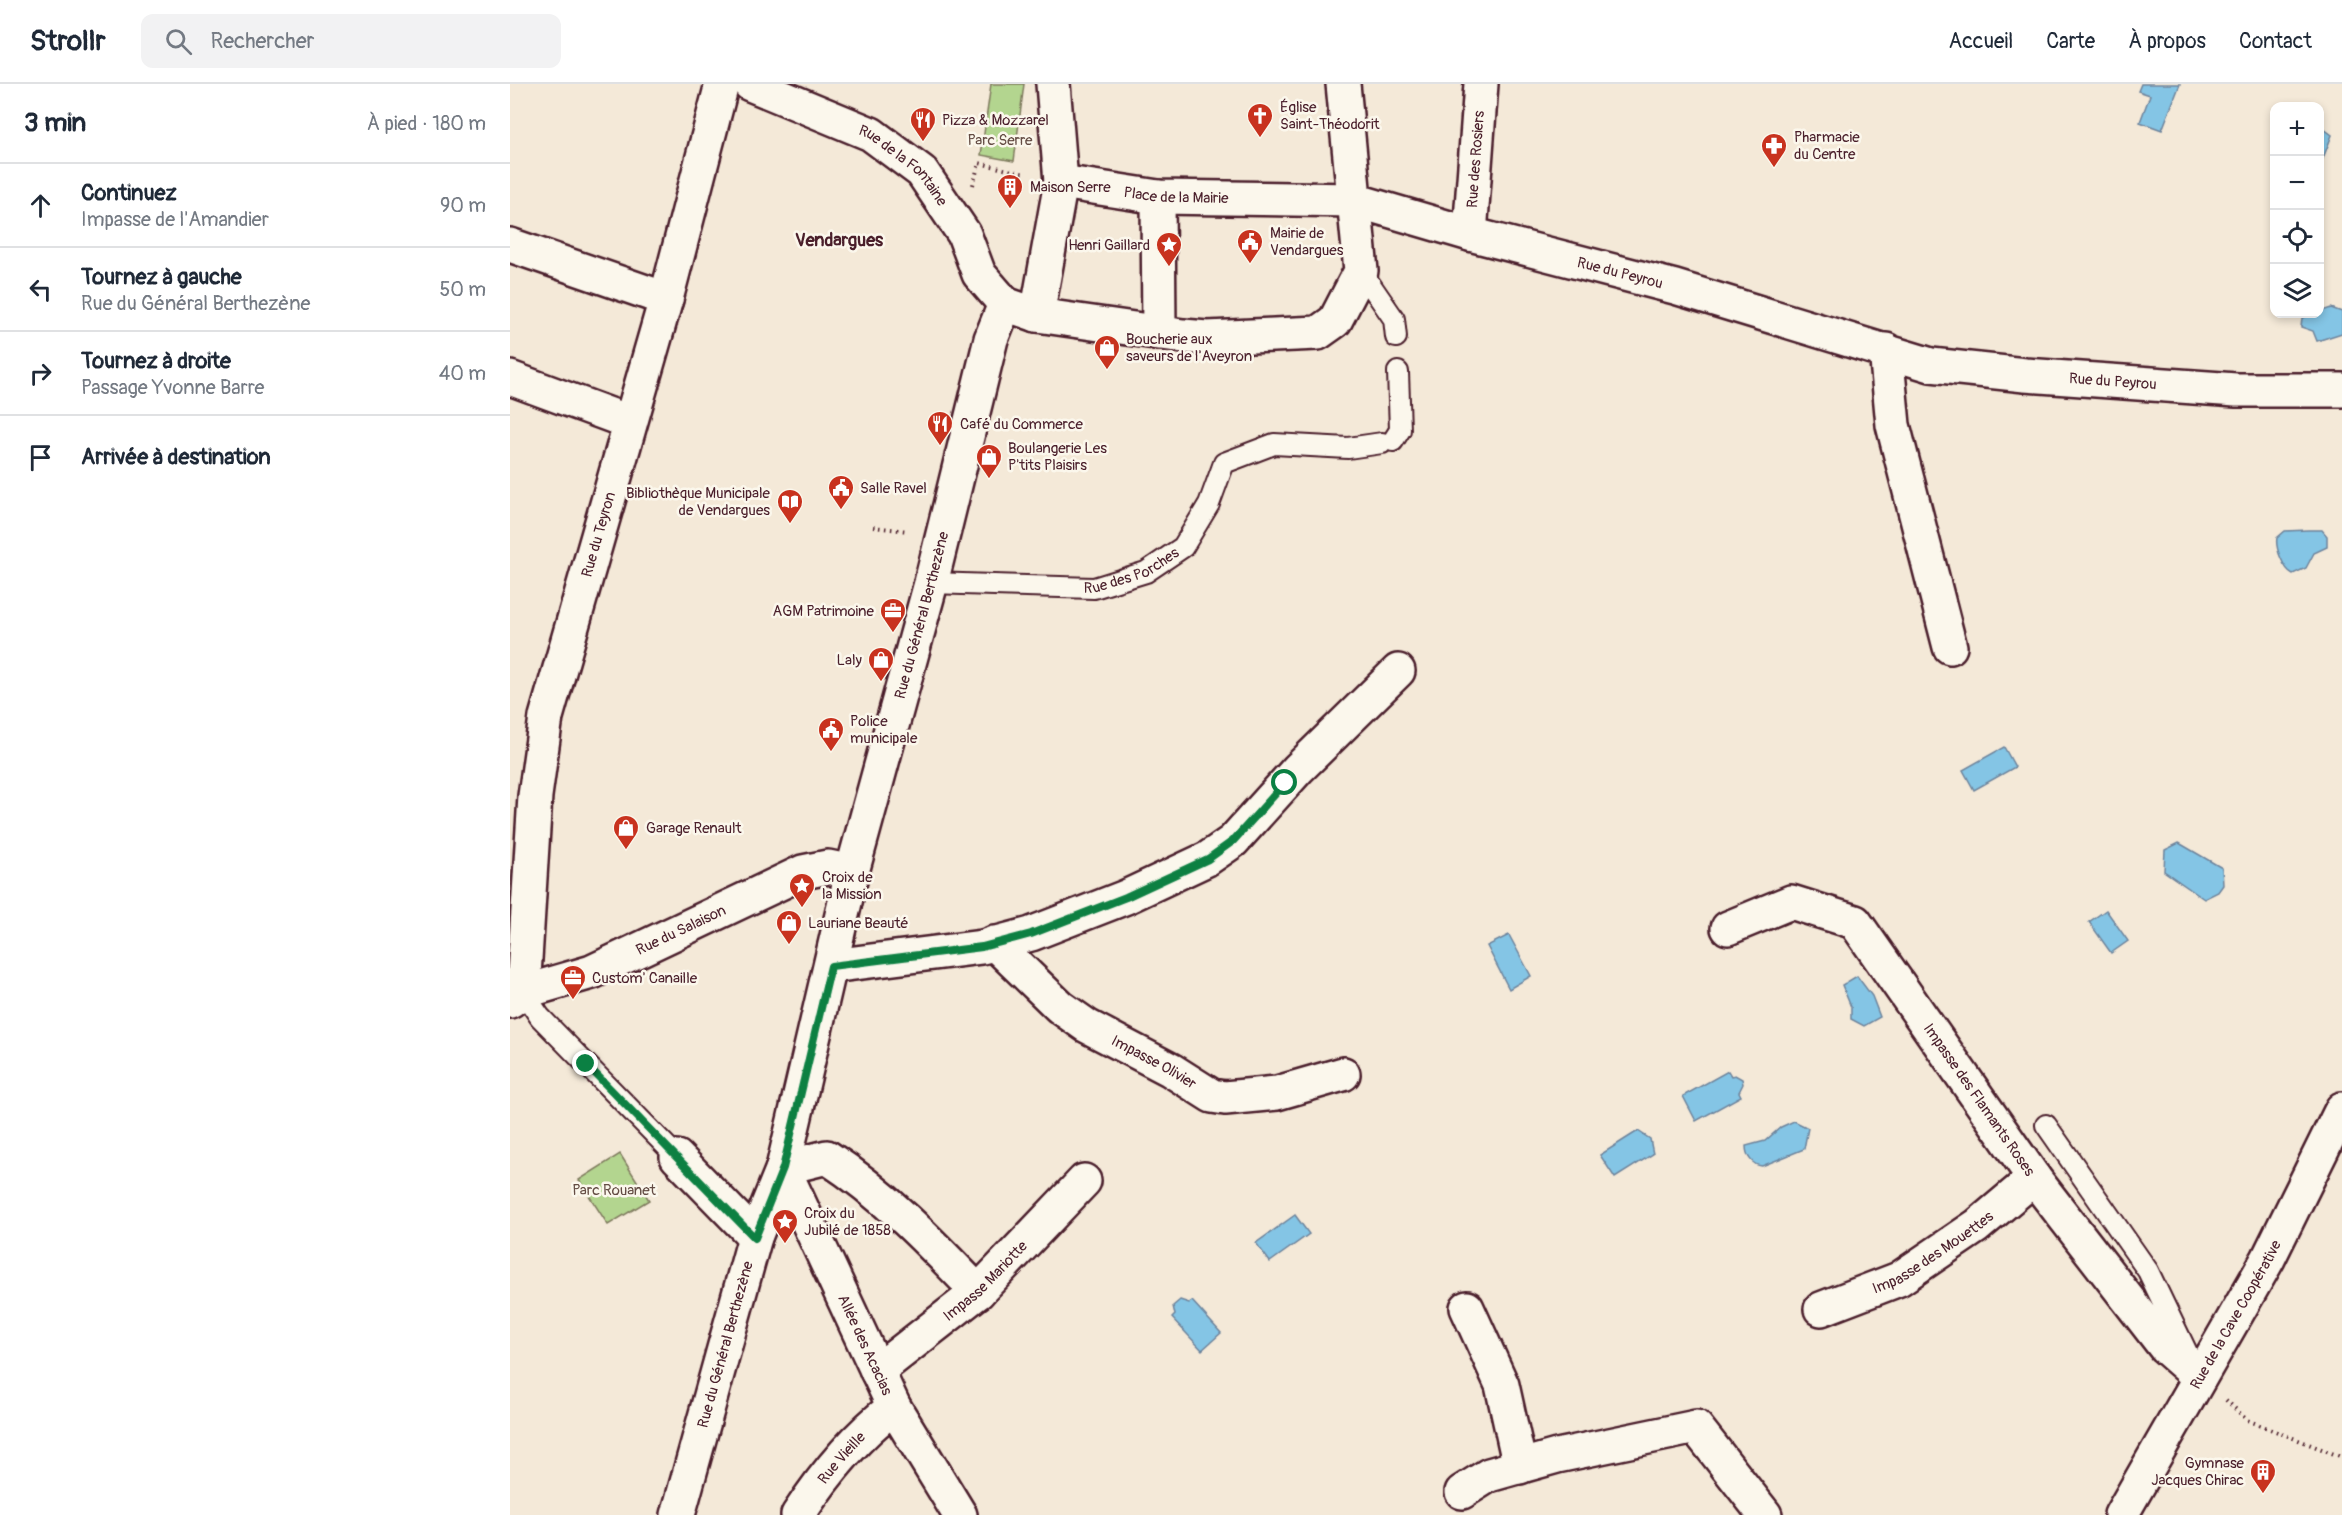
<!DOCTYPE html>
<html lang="fr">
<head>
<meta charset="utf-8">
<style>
  :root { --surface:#fff; --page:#f2f2f3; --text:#1f2937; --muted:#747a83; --line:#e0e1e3 }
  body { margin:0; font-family:Pangolin,sans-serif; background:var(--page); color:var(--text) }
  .controls { position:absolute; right:18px; top:18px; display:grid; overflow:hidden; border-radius:12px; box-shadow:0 3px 9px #0003 }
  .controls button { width:54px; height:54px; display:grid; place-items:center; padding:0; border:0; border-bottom:2px solid var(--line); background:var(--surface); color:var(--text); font:30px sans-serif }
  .stop { position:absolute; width:18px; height:18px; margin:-14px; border:4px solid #0b8043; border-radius:50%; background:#fff }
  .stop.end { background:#0b8043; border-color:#fff; box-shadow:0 2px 6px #0008 }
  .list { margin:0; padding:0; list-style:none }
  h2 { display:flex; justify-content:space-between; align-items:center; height:78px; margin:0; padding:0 24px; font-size:26px }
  h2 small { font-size:20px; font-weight:400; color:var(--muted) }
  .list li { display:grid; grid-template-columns:39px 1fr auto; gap:18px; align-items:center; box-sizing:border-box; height:84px; padding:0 24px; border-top:2px solid var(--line) }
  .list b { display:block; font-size:22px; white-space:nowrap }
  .list p { margin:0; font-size:20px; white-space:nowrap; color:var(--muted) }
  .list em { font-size:20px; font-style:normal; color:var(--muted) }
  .icon { flex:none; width:33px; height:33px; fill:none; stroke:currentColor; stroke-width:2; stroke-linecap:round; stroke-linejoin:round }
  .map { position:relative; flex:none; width:1832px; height:1431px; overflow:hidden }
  header { display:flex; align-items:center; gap:36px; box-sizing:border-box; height:84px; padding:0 30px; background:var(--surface); border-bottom:2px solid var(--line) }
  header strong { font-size:28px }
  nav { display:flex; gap:33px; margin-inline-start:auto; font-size:21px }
  .search { width:420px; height:54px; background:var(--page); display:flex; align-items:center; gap:15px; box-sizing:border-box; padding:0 21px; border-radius:12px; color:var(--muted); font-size:22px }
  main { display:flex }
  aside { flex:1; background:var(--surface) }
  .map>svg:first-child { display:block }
  .green { fill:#b3d58f; stroke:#7e7a5d; stroke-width:1.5 }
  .water { fill:#84c5e5; stroke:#6d839b; stroke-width:1.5 }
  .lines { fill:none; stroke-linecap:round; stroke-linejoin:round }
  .lane-casing { stroke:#4a1f2b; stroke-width:24 }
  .street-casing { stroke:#4a1f2b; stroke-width:38 }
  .path { stroke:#4a1f2b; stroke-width:4; stroke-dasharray:1.5 4.5; stroke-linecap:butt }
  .lane { stroke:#fbf7ec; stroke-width:20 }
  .street { stroke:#fbf7ec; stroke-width:33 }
  .route { stroke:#0b8043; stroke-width:8 }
  .labels { text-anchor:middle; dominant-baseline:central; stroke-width:5; stroke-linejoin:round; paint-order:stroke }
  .poi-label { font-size:15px; fill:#4a1f2b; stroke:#fbf7ec; text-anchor:start }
  .park-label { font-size:15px; fill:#644c44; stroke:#fbf7ec }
  .street-label { font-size:15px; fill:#4a1f2b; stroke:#fbf7ec }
  .quarter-label { font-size:18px; font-weight:bold; fill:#4a1f2b; stroke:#fbf7ec }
</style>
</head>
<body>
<header>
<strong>Strollr</strong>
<div class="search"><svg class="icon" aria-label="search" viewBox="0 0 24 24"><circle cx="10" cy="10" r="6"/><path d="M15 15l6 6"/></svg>Rechercher</div>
<nav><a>Accueil</a><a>Carte</a><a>À propos</a><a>Contact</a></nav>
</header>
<main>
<aside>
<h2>3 min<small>À pied · 180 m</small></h2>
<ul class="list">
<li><svg class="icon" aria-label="ahead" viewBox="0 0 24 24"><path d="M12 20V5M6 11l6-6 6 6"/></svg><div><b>Continuez</b><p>Impasse de l'Amandier</p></div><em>90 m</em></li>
<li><svg class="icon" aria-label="left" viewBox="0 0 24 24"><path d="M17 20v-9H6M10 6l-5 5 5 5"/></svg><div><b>Tournez à gauche</b><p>Rue du Général Berthezène</p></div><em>50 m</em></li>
<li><svg class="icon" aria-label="right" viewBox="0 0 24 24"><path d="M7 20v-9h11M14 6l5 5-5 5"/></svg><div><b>Tournez à droite</b><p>Passage Yvonne Barre</p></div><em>40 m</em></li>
<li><svg class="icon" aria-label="arrive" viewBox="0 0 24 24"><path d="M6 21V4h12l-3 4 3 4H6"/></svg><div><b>Arrivée à destination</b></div></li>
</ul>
</aside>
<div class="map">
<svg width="1832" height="1431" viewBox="0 0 1832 1431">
  <rect width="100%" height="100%" fill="#f4e9d8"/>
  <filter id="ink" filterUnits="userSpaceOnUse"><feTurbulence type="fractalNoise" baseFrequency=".0167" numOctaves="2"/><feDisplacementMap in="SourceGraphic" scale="12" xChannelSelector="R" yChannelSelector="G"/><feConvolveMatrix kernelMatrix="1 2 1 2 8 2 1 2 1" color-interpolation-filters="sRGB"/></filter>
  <g filter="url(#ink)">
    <g class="green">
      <path d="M481,0H514L504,77L471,71Z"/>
      <path d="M110,1070L139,1116L98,1141L69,1096Z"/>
    </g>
    <g class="water">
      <path d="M1631,0H1670L1652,46L1630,38L1640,11L1628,7Z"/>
      <path d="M1810,42L1822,51L1810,82Z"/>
      <path d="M1821,224L1832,228V249L1807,257L1803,247L1791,243L1792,234Z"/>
      <path d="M1798,446H1812L1817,452V463L1804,469L1796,484L1783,490C1774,486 1765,464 1767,454L1775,447Z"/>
      <path d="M1494,663L1505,683L1464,706L1453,686Z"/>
      <path d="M1669,759L1712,784L1713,801L1708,808L1694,815L1654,787L1655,766Z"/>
      <path d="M1596,826L1618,857L1601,869L1579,838Z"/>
      <path d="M999,851L1021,892L999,905L977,862Z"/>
      <path d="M1347,892L1362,912L1370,933L1354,942L1341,935V923L1332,901Z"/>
      <path d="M1218,987L1221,992L1225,991L1232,995L1233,1000L1229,1008L1231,1012L1186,1037L1173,1012Z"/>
      <path d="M1284,1037L1298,1044L1294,1065L1252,1082C1242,1081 1236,1072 1236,1062L1255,1057L1271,1043Z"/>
      <path d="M1128,1047L1140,1055L1143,1070L1105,1094L1090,1071Z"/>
      <path d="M785,1131L799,1150L760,1178L746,1159Z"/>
      <path d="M670,1216L679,1219L682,1217L711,1249L692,1266L662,1234L665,1231L663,1222Z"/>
    </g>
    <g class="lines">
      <defs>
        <g id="lane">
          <path d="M851,187L884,235L886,253"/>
          <path d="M883,357L890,346L888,288"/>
          <path id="s1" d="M421,499L584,504L636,488L673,463L699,420L714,379L764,360L838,364L872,359"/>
          <path d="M13,908L30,933L167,1073"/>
          <path d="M1536,1041L1638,1187L1682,1279"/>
        </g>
        <g id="street">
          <path id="s2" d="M240,0L361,50L412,88L454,150L469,190L495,220"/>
          <path id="s3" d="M551,98L648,113L844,116L960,150L1165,203L1421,281L1515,291L1726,306H1832"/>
          <path d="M648,113L649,249"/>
          <path id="s4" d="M960,150L971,0"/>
          <path d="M0,161L156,215"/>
          <path d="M495,220L527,231L673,252L697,254L808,249L825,237L851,187L833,0"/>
          <path d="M527,231L551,98L543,0"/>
          <path d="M1376,266L1383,341L1440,563"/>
          <path d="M0,294L119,338"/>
          <path id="s5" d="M1218,844L1281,818L1345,838L1524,1094L1655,1263L1688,1292"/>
          <path id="s6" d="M484,859L550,923L577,942L661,986L702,1012L715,1014L767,1009L833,990"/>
          <path d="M321,882L472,863L521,850L616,813L697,775L723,757L788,685L888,587"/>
          <path id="s7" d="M13,908L25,712L36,633L156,215L212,0"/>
          <path id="s8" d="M0,917L13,908L82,888L293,788L318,783L342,788"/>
          <path d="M167,1073L245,1153"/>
          <path id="s9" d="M273,1084L384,1323L450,1431"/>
          <path d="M273,1084L317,1073C374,1110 421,1159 468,1208"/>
          <path d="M957,1224L992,1301L1010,1383"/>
          <path id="s10" d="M1311,1225L1389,1195L1467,1142L1524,1094"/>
          <path id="s11" d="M367,1287L468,1208L574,1097"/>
          <path d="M952,1408L979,1391L1047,1372L1186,1343L1255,1431"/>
          <path id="s12" d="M168,1431L245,1153L273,1084L342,788L421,499L481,255L495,220"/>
          <path id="s13" d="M288,1431C314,1391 346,1352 384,1323"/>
          <path id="s14" d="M1611,1431L1758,1175L1832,1025"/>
        </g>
      </defs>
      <use href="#lane" class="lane-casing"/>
      <use href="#street" class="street-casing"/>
      <g class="path">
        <path d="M463,101L469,79L515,90"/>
        <path d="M363,443L398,447"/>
        <path d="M1716,1316L1737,1336L1832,1373"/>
      </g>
      <use href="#lane" class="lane"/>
      <use href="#street" class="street"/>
    </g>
  </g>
  <g class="lines" filter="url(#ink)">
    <path class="route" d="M76,980L245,1154L273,1084L321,882L472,863L521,850L616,813L698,775L723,757L775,699"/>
  </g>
  <defs>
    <symbol id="church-pin" viewBox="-11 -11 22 30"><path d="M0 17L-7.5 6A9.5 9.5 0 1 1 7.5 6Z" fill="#c8321e" stroke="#fbf7ec"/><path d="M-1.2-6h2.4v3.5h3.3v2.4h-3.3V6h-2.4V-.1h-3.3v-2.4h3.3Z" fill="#fff"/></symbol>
    <symbol id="restaurant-pin" viewBox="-11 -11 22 30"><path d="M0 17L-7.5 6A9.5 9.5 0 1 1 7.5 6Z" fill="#c8321e" stroke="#fbf7ec"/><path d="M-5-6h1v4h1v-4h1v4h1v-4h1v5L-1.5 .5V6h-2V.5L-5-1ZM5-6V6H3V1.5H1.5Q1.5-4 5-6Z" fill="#fff"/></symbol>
    <symbol id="pharmacy-pin" viewBox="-11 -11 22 30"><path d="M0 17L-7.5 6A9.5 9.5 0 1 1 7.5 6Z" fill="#c8321e" stroke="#fbf7ec"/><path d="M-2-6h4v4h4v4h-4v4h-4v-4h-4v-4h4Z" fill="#fff"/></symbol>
    <symbol id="building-pin" viewBox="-11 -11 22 30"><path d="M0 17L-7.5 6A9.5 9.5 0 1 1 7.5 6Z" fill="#c8321e" stroke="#fbf7ec"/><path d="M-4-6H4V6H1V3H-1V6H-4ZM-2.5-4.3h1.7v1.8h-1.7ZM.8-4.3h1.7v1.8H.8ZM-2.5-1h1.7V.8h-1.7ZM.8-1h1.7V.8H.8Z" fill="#fff"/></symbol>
    <symbol id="civic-pin" viewBox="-11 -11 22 30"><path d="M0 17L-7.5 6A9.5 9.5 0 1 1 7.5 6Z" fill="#c8321e" stroke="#fbf7ec"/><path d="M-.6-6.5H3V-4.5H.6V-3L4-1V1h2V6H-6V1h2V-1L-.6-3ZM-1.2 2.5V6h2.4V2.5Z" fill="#fff"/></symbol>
    <symbol id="sight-pin" viewBox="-11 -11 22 30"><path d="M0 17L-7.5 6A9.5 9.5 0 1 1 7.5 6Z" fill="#c8321e" stroke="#fbf7ec"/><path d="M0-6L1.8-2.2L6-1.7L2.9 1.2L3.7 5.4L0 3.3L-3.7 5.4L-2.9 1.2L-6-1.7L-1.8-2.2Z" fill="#fff"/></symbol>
    <symbol id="shop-pin" viewBox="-11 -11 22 30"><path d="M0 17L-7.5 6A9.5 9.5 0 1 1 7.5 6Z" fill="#c8321e" stroke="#fbf7ec"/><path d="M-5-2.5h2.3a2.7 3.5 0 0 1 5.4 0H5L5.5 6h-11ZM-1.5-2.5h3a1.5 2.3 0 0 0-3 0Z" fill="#fff"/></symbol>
    <symbol id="library-pin" viewBox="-11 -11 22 30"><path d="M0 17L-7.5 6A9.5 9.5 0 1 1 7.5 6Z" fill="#c8321e" stroke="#fbf7ec"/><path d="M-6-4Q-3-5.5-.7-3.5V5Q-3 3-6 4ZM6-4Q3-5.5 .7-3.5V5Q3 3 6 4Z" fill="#fff"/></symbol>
    <symbol id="office-pin" viewBox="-11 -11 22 30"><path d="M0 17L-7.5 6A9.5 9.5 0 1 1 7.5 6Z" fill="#c8321e" stroke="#fbf7ec"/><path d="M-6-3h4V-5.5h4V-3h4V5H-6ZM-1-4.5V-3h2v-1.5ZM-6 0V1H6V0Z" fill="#fff"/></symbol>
  </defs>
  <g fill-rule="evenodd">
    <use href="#church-pin" x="735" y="17" width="30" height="40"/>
    <use href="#restaurant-pin" x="398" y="21" width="30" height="40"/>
    <use href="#pharmacy-pin" x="1249" y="47" width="30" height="40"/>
    <use href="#building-pin" x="485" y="88" width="30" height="40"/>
    <use href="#civic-pin" x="725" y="143" width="30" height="40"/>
    <use href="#sight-pin" x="644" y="146" width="30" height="40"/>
    <use href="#shop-pin" x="582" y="249" width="30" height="40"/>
    <use href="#restaurant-pin" x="415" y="325" width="30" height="40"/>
    <use href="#shop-pin" x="464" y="358" width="30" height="40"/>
    <use href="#civic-pin" x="316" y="389" width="30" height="40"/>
    <use href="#library-pin" x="265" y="403" width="30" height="40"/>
    <use href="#office-pin" x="368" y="512" width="30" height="40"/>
    <use href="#shop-pin" x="356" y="561" width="30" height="40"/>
    <use href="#civic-pin" x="306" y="631" width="30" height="40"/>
    <use href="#shop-pin" x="101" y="729" width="30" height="40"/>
    <use href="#sight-pin" x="277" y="787" width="30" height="40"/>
    <use href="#shop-pin" x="264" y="824" width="30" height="40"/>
    <use href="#office-pin" x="48" y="879" width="30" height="40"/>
    <use href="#sight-pin" x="260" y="1123" width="30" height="40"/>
    <use href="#building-pin" x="1738" y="1373" width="30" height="40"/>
  </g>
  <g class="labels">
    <g class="poi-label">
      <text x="770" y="23">Église<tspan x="770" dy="17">Saint-Théodorit</tspan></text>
      <text x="432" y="36">Pizza &amp; Mozzarel</text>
      <text x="1284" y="53">Pharmacie<tspan x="1284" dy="17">du Centre</tspan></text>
      <text x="520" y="103">Maison Serre</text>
      <text x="760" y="149">Mairie de<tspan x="760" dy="17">Vendargues</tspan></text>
      <text x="640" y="161" text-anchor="end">Henri Gaillard</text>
      <text x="616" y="255">Boucherie aux<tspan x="616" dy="17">saveurs de l'Aveyron</tspan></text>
      <text x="450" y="340">Café du Commerce</text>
      <text x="498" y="364">Boulangerie Les<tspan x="498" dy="17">P'tits Plaisirs</tspan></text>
      <text x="350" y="404">Salle Ravel</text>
      <text x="260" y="409" text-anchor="end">Bibliothèque Municipale<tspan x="260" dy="17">de Vendargues</tspan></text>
      <text x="364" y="527" text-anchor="end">AGM Patrimoine</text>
      <text x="352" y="576" text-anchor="end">Laly</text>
      <text x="340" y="637">Police<tspan x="340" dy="17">municipale</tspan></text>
      <text x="136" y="744">Garage Renault</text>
      <text x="312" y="793">Croix de<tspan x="312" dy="17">la Mission</tspan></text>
      <text x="298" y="839">Lauriane Beauté</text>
      <text x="82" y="894">Custom' Canaille</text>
      <text x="294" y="1129">Croix du<tspan x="294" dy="17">Jubilé de 1858</tspan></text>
      <text x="1734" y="1379" text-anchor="end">Gymnase<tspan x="1734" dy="17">Jacques Chirac</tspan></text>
    </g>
    <g class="park-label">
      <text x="490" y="56">Parc Serre</text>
      <text x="104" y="1106">Parc Rouanet</text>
    </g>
    <g class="street-label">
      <text stroke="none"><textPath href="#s4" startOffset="75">Rue des Rosiers</textPath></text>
      <text stroke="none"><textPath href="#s2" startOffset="176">Rue de la Fontaine</textPath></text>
      <text stroke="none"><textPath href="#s3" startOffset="116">Place de la Mairie</textPath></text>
      <text stroke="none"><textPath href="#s3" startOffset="570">Rue du Peyrou</textPath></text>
      <text stroke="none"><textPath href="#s3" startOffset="1077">Rue du Peyrou</textPath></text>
      <text stroke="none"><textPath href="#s7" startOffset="466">Rue du Teyron</textPath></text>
      <text stroke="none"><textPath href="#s1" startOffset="204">Rue des Porches</textPath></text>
      <text stroke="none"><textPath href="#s12" startOffset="933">Rue du Général Berthezène</textPath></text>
      <text stroke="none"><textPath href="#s8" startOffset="186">Rue du Salaison</textPath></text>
      <text stroke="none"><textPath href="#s6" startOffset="201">Impasse Olivier</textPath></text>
      <text stroke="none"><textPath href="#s5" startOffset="352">Impasse des Flamants Roses</textPath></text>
      <text stroke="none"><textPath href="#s10" startOffset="126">Impasse des Mouettes</textPath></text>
      <text stroke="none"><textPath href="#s11" startOffset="141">Impasse Mariotte</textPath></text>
      <text stroke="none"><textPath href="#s14" startOffset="231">Rue de la Cave Coopérative</textPath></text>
      <text stroke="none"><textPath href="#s12" startOffset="177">Rue du Général Berthezène</textPath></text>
      <text stroke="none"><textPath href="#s9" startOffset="195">Allée des Acacias</textPath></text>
      <text stroke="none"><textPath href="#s13" startOffset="72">Rue Vieille</textPath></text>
    </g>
    <g class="quarter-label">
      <text x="329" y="156">Vendargues</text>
    </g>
  </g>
</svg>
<div class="controls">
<button>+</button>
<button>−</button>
<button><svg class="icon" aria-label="locate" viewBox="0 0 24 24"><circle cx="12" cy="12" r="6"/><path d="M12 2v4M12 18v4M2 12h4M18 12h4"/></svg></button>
<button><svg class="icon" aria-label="layers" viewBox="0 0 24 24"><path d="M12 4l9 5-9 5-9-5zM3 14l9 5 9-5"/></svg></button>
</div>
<div class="stop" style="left:775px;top:699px"></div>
<div class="stop end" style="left:76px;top:980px"></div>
</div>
</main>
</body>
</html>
